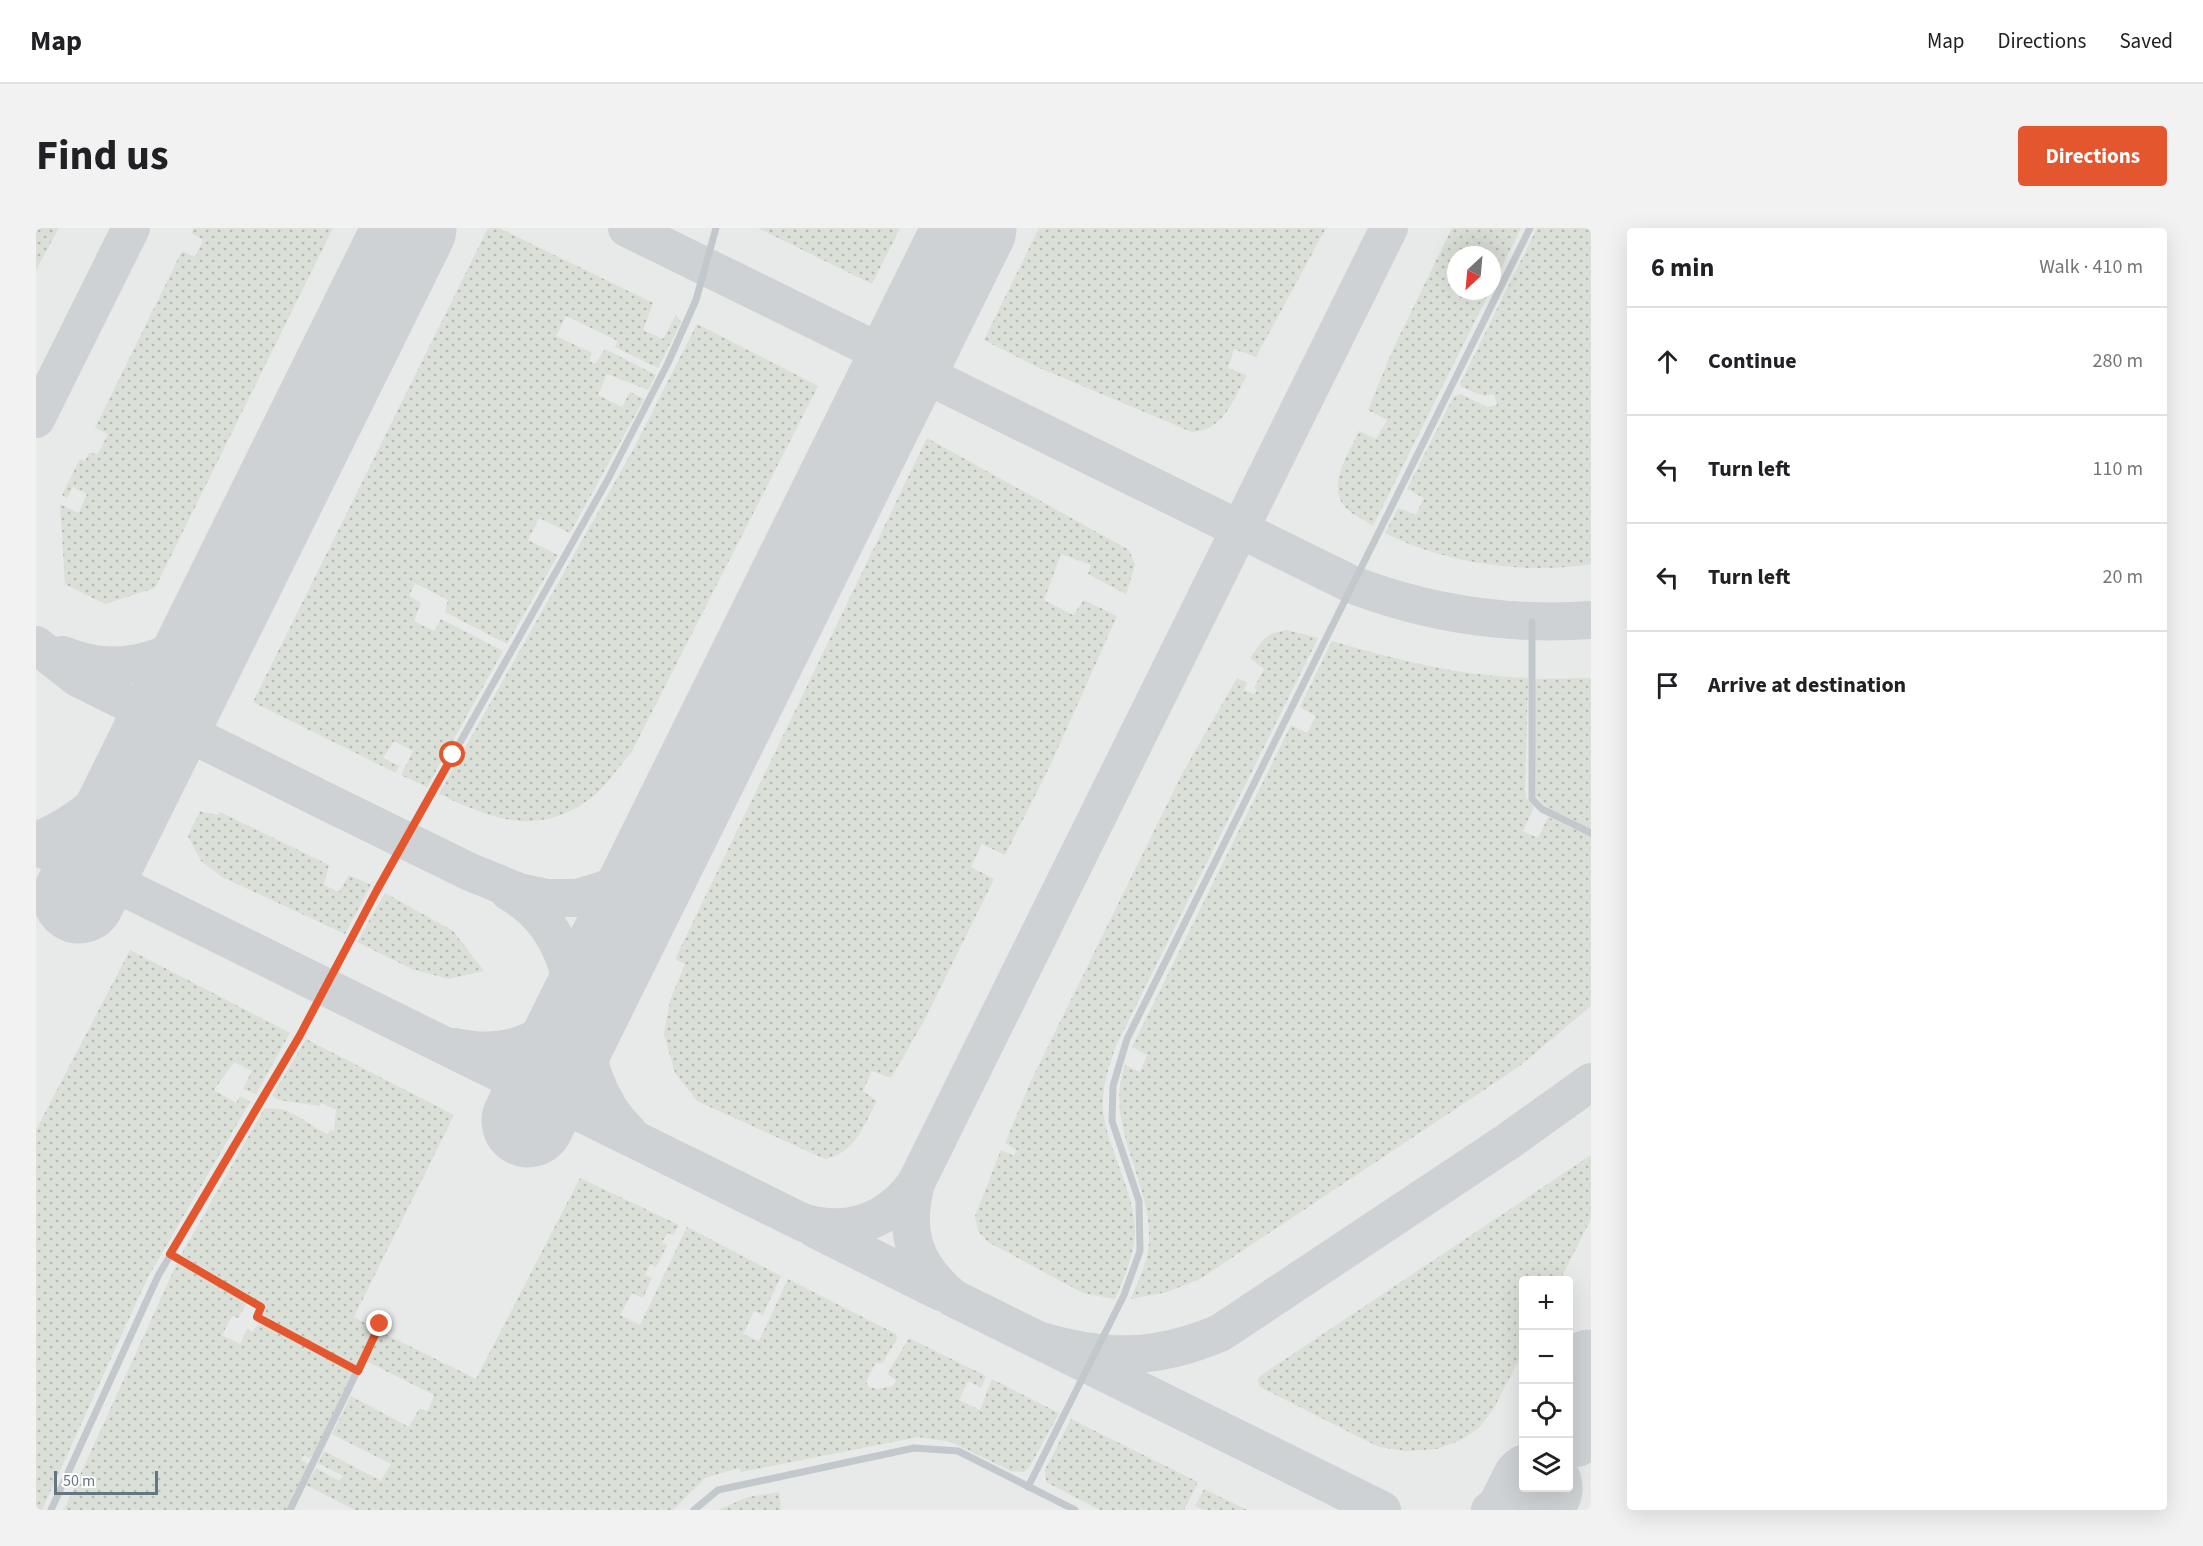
<!DOCTYPE html>
<html lang="en">
<head>
<meta charset="utf-8">
<style>
  :root { --surface:#fff; --page:#f2f2f2; --text:#202124; --muted:#757577; --line:#e0e0e0; --accent:#e4572e }
  body { margin:0; font-family:"Source Sans 3",sans-serif; background:var(--page); color:var(--text) }
  .controls { position:absolute; right:18px; bottom:18px; display:grid; overflow:hidden; border-radius:6px; box-shadow:0 6px 24px #0002 }
  .controls button { width:54px; height:54px; display:grid; place-items:center; padding:0; border:0; border-bottom:2px solid var(--line); background:var(--surface); color:var(--text); font:30px sans-serif }
  .compass { position:absolute; left:1411px; top:18px; width:54px; height:54px; border-radius:50%; background:var(--surface); box-shadow:0 6px 24px #0002; rotate:206deg }
  .scale { position:absolute; left:18px; bottom:15px; width:104px; box-sizing:border-box; padding-left:6px; border:3px solid #657683; border-top:0; font-size:16px; line-height:21px; white-space:nowrap; color:#657683; -webkit-text-stroke:4px #fff; paint-order:stroke }
  .stop { position:absolute; width:18px; height:18px; margin:-14px; border:4px solid #e4572e; border-radius:50%; background:#fff }
  .stop.end { background:#e4572e; border-color:#fff; box-shadow:0 2px 6px #0008 }
  .list { margin:0; padding:0; list-style:none }
  h2 { display:flex; justify-content:space-between; align-items:center; height:78px; margin:0; padding:0 24px; font-size:26px }
  h2 small { font-size:20px; font-weight:400; color:var(--muted) }
  .list li { display:grid; grid-template-columns:39px 1fr auto; gap:18px; align-items:center; box-sizing:border-box; height:108px; padding:0 24px; border-top:2px solid var(--line) }
  .list b { display:block; font-size:22px; white-space:nowrap }
  .list em { font-size:20px; font-style:normal; color:var(--muted) }
  .icon { flex:none; width:33px; height:33px; fill:none; stroke:currentColor; stroke-width:2; stroke-linecap:round; stroke-linejoin:round }
  .map { position:relative; flex:none; width:1555px; height:1282px; overflow:hidden; border-radius:6px }
  header { display:flex; align-items:center; gap:36px; box-sizing:border-box; height:84px; padding:0 30px; background:var(--surface); border-bottom:2px solid var(--line) }
  header strong { font-size:28px }
  nav { display:flex; gap:33px; margin-inline-start:auto; font-size:21px }
  .intro { display:flex; align-items:center; justify-content:space-between; box-sizing:border-box; height:144px; padding:0 36px }
  h1 { margin:0; font-size:42px }
  .button { padding:15px 27px; border-radius:6px; background:var(--accent); color:#fff; font-size:21px; font-weight:700 }
  main { display:flex; gap:36px; padding:0 36px }
  aside { flex:1; background:var(--surface); border-radius:6px; box-shadow:0 6px 24px #0002 }
  .map>svg:first-child { display:block }
  .built { fill:#e8e9e9; fill-rule:evenodd }
  .grass { fill:url(#grass-dots) }
  .lines { fill:none; stroke-linecap:round; stroke-linejoin:round }
  .taxiway { stroke:#ced2d4; stroke-width:38 }
  .runway { stroke:#ced2d4; stroke-width:93 }
  .lane { stroke:#c3c8cc; stroke-width:7 }
  .route { stroke:#e4572e; stroke-width:8 }
</style>
</head>
<body>
<header>
<strong>Map</strong>
<nav><a>Map</a><a>Directions</a><a>Saved</a></nav>
</header>
<div class="intro"><h1>Find us</h1><a class="button">Directions</a></div>
<main>
<div class="map">
<svg width="1555" height="1282" viewBox="0 0 1555 1282">
  <defs>
    <pattern id="grass-dots" width="8" height="8" patternUnits="userSpaceOnUse" patternTransform="scale(1.5)"><rect width="8" height="8" fill="#dadfd7"/><path d="M2 2h.1M6 6h.1" fill="none" stroke="#b4b9b4" stroke-width="1.8" stroke-linecap="round"/></pattern>
  </defs>
  <rect width="100%" height="100%" fill="#fafaf8"/>
  <path class="built" d="M0,0H1555V1282H0ZM1420,27H1456V63H1420ZM1488,1052H1532V1260H1488Z"/>
  <g class="grass">
    <path d="M0,0H23L0,42Z"/>
    <path d="M157,0H297L119,360L69,376L29,356L24,276L43,285L51,266L37,259L31,270L26,267L44,231L49,233L53,225L62,226L72,206L59,200L146,23L159,29L167,12L156,5Z"/>
    <path d="M452,0H463L617,75L607,102L627,111L640,87L645,94L622,140L579,119L582,113L530,88L520,108L556,125L553,133L559,136L569,121L620,147L612,162L571,146L562,167L586,179L594,164L608,171L534,305L503,290L492,312L522,327L471,416L409,384L412,372L379,355L373,368L385,375L378,393L398,403L405,391L467,423L391,559L365,547L377,523L358,513L347,530L363,538L360,545L217,474Z"/>
    <path d="M722,0H864L836,56Z"/>
    <path d="M1003,0H1290L1220,129L1198,121L1192,140L1211,147C1197,172 1188,202 1156,204L999,138L948,112Z"/>
    <path d="M1416,0H1485L1456,58V27H1420V63H1454L1337,298C1329,292 1316,287 1309,279C1290,258 1314,223 1323,203L1340,211L1351,192L1332,182L1357,121Z"/>
    <path d="M1501,0H1555V336C1490,347 1408,335 1349,305L1362,280L1380,287L1388,270L1371,261L1418,168L1425,166L1451,179L1461,177L1458,166L1448,168L1425,159L1424,156Z"/>
    <path d="M661,96L782,158L595,525C582,539 570,559 555,570C501,610 457,591 403,566L597,222Z"/>
    <path d="M891,210L1093,322L1099,337L1090,366L1052,346L1055,337L1025,326L1008,372L1037,387L1048,372L1081,388L1014,538L969,627L946,616L935,639L958,651L888,793L855,850L836,843L827,863L841,873C828,897 818,926 789,931L661,873L639,845L628,806L634,773L649,736L639,731Z"/>
    <path d="M1251,402L1282,410L1079,820C1073,840 1065,862 1067,883C1072,924 1099,963 1099,1004C1098,1028 1088,1050 1079,1071L1047,1065L952,1014L942,1003L939,988L965,922L978,928L981,922L969,915L995,853L1146,546L1201,450L1211,455L1208,462L1218,466L1221,462L1218,460L1228,441L1214,430C1226,413 1229,405 1251,402Z"/>
    <path d="M1296,413C1361,432 1424,448 1492,450L1489,563L1490,570L1498,579L1487,603L1502,610L1512,589L1555,609V778L1481,840L1164,1051L1131,1064L1095,1071C1102,1053 1112,1033 1113,1014C1116,953 1067,897 1089,837L1104,844L1111,827L1096,819L1255,497L1271,505L1280,488L1264,479Z"/>
    <path d="M1555,450V601L1511,579L1500,568L1498,451Z"/>
    <path d="M164,583L182,587L184,584L293,637L288,657L303,664L313,647L335,657L309,706L186,649L165,633L152,608Z"/>
    <path d="M349,665L417,703L448,743L413,751L376,741L321,714Z"/>
    <path d="M94,722L254,805L220,866L207,861L216,843L198,834L178,862L200,875L204,868L214,874L112,1049L6,1282H0V902Z"/>
    <path d="M270,811L418,887L318,1089L338,1100L323,1136L317,1137L230,1090L228,1084L230,1078L145,1027L228,881C254,876 270,897 292,906L294,902L298,903L300,882L285,875L284,878L243,872L236,868Z"/>
    <path d="M1555,927V991L1524,1052H1488L1487,1123L1458,1180L1443,1200L1423,1213L1400,1221L1370,1223L1343,1219L1224,1159L1222,1153L1224,1148Z"/>
    <path d="M544,950L643,997L637,1007L632,1005L626,1014L631,1018L620,1039L614,1036L609,1047L616,1050L607,1070L596,1065L584,1087L604,1097L651,999L745,1048L727,1087L718,1083L707,1106L723,1113L752,1051L860,1106L861,1111L847,1134L839,1136L830,1154L833,1159L842,1161L857,1158L860,1152L851,1146L873,1110L950,1148L945,1160L932,1153L923,1172L944,1182L956,1151L1023,1185L994,1238L988,1244L975,1243L915,1214L882,1209L705,1244L703,1240L669,1250L637,1282H319L270,1257L280,1240L303,1253L307,1248L282,1235L288,1223L345,1253L355,1236L296,1206L315,1168L373,1199L383,1181L392,1183L398,1167L330,1133L345,1104L440,1151Z"/>
    <path d="M141,1035L211,1075L202,1090L196,1088L186,1107L204,1116L211,1101L217,1104L223,1094L318,1145L278,1226L273,1230L268,1227L265,1232L273,1236L250,1282H28Z"/>
    <path d="M1035,1191L1162,1254L1148,1282H1064L1010,1254L1009,1242Z"/>
    <path d="M1168,1261L1211,1282H1168L1159,1278Z"/>
    <path d="M743,1264L745,1282H682L712,1269Z"/>
  </g>
  <g class="lines">
    <g class="taxiway">
      <path d="M591,0L1317,357C1394,386 1472,398 1555,392"/>
      <path d="M334,82L372,0"/>
      <path d="M0,191L95,0"/>
      <path d="M0,417L42,450L289,573L434,644L483,664L512,670H541L568,662L594,649L611,633L632,602L687,498"/>
      <path d="M27,427C76,448 133,437 170,397C183,383 191,364 200,346C215,318 230,290 245,261"/>
      <path d="M0,613C93,577 132,481 174,398"/>
      <path d="M0,619L22,627L768,995C814,1007 853,993 880,955L1353,0"/>
      <path d="M473,664C568,717 520,836 593,905"/>
      <path d="M419,819C534,845 572,725 614,646"/>
      <path d="M880,955C867,1005 878,1037 917,1070L1346,1282"/>
      <path d="M779,1001L905,1064"/>
      <path d="M1005,1113C1071,1132 1120,1132 1184,1105L1471,914L1555,854"/>
      <path d="M1454,1282L1489,1260"/>
    </g>
    <g class="runway">
      <path d="M43,669L374,0"/>
      <path d="M492,893L934,0"/>
      <path d="M1532,1194L1555,1148"/>
      <path d="M1489,1282L1500,1260"/>
    </g>
    <g class="lane">
      <path d="M1496,394V571L1506,581L1555,605"/>
      <path d="M134,1026L226,1079L221,1089L322,1143"/>
      <path d="M992,1259L1088,1067L1104,1023L1103,973L1076,893L1077,858L1091,811L1494,0"/>
      <path d="M15,1282L122,1048L263,809L341,662L571,253L632,135L660,72L680,0"/>
      <path d="M254,1282L344,1096"/>
      <path d="M658,1282L682,1262L878,1220L922,1223L1039,1282"/>
    </g>
  </g>
  <g class="lines">
    <path class="route" d="M344,1096L322,1143L221,1089L225,1079L134,1026L263,809L341,662L417,527"/>
  </g>
</svg>
<div class="controls">
<button>+</button>
<button>−</button>
<button><svg class="icon" aria-label="locate" viewBox="0 0 24 24"><circle cx="12" cy="12" r="6"/><path d="M12 2v4M12 18v4M2 12h4M18 12h4"/></svg></button>
<button><svg class="icon" aria-label="layers" viewBox="0 0 24 24"><path d="M12 4l9 5-9 5-9-5zM3 14l9 5 9-5"/></svg></button>
</div>
<svg class="compass" viewBox="-18 -18 36 36"><path d="M0-13l5 13h-10z" fill="#e53935"/><path d="M0 13l5-13h-10z" fill="#757577"/></svg>
<div class="scale">50 m</div>
<div class="stop" style="left:417px;top:527px"></div>
<div class="stop end" style="left:344px;top:1096px"></div>
</div>
<aside>
<h2>6 min<small>Walk · 410 m</small></h2>
<ul class="list">
<li><svg class="icon" aria-label="ahead" viewBox="0 0 24 24"><path d="M12 20V5M6 11l6-6 6 6"/></svg><div><b>Continue</b></div><em>280 m</em></li>
<li><svg class="icon" aria-label="left" viewBox="0 0 24 24"><path d="M17 20v-9H6M10 6l-5 5 5 5"/></svg><div><b>Turn left</b></div><em>110 m</em></li>
<li><svg class="icon" aria-label="left" viewBox="0 0 24 24"><path d="M17 20v-9H6M10 6l-5 5 5 5"/></svg><div><b>Turn left</b></div><em>20 m</em></li>
<li><svg class="icon" aria-label="arrive" viewBox="0 0 24 24"><path d="M6 21V4h12l-3 4 3 4H6"/></svg><div><b>Arrive at destination</b></div></li>
</ul>
</aside>
</main>
</body>
</html>
